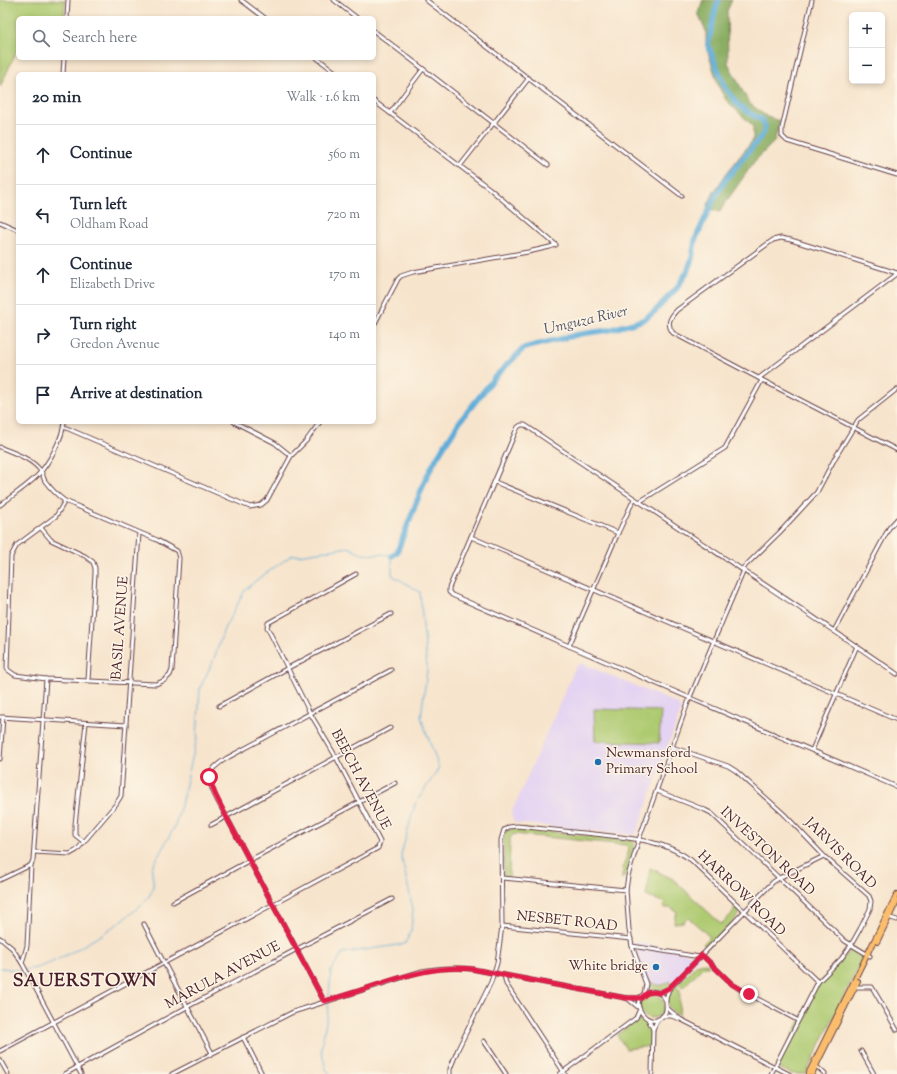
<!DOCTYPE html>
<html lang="en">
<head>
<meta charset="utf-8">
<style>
  :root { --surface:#fff; --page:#f2f2f3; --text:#1f2937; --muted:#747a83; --line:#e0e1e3 }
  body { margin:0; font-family:"Sorts Mill Goudy",serif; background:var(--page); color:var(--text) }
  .controls { position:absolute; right:12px; top:12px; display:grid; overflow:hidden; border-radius:6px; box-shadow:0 2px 6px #0003 }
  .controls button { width:36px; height:36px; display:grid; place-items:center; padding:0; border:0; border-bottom:1px solid var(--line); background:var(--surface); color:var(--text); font:20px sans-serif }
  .stop { position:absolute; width:12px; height:12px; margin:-9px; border:3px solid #e11d48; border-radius:50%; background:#fff }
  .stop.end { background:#e11d48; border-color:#fff; box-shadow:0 1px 4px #0008 }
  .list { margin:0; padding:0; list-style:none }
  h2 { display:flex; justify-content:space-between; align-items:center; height:52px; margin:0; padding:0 16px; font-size:17px }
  h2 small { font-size:13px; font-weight:400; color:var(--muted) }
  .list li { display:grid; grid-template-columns:26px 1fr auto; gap:12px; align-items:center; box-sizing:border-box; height:60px; padding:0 16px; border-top:1px solid var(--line) }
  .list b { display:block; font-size:15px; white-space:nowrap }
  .list p { margin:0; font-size:13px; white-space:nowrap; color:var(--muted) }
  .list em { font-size:13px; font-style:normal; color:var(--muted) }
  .icon { flex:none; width:22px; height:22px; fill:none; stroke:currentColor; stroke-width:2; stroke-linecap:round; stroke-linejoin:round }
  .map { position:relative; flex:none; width:897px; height:1074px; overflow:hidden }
  .search { position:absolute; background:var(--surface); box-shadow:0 2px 6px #0003; left:16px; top:16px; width:360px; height:44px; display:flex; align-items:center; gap:10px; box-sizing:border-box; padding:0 14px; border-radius:6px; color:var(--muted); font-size:15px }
  .panel { position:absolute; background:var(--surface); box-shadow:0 2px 6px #0003; left:16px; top:72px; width:360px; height:352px; border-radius:6px }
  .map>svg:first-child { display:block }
  .built { fill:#e4d3f2 }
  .green { fill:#aeca71; stroke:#7c744e }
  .forest { fill:#8aae63; stroke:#6a6647 }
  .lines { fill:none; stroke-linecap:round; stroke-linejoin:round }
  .stream { stroke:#60add9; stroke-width:1 }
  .river { stroke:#60add9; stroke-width:5.5 }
  .minor-casing { stroke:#643d43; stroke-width:5 }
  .major-casing { stroke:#643d43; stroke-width:6 }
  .minor { stroke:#fff; stroke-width:3 }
  .major { stroke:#fabe6d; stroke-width:4 }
  .route { stroke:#e11d48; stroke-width:5 }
  .poi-dot { fill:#1f6fb2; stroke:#fcf5e5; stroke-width:1.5 }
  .labels { text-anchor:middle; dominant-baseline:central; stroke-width:3; stroke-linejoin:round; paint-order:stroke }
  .street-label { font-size:14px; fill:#4a1f2b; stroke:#fcf5e5 }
  .poi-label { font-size:14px; fill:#4a1f2b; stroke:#fcf5e5; text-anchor:start }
  .water-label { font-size:15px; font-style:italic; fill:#525168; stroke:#fcf5e5 }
  .district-label { font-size:18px; font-weight:bold; letter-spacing:1px; fill:#4a1f2b; stroke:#fcf5e5 }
</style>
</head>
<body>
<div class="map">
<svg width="897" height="1074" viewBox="0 0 897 1074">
  <rect width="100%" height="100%" fill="#fcf5e5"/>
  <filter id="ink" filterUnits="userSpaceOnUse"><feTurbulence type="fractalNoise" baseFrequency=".025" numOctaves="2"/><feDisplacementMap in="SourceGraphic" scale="8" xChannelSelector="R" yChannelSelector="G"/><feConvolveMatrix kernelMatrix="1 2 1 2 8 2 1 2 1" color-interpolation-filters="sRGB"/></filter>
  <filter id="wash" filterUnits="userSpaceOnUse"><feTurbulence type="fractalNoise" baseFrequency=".012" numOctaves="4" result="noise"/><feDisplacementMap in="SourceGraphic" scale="16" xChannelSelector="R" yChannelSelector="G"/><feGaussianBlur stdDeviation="0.9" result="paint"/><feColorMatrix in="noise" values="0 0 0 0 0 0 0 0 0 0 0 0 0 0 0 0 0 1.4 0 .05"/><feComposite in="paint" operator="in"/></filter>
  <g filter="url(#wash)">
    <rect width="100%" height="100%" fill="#f7e4cc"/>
    <g class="built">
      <path d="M581,663L678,704L681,710L636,835L515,823L511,814L576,666Z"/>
      <path d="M633,941L700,956L669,988L659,992L654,991L646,984Z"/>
    </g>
    <g class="green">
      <path d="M0,0H65L64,18H18V48L0,87Z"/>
      <path d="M594,709L661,711L659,743L595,741Z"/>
      <path d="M516,828L633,841L635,845L627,873L622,879L623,867L629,850L627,845L514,834L510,838L509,878L504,877V836L506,831Z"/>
      <path d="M650,868L673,879L721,924L734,912V907L736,905L740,909L739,915L707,948L703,944L710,937L688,917L683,922L674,923L675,917L677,913L676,911L670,908H663L665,904L663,902L646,896Z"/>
      <path d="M852,948L866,955L847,989L806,1074H792L777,1067L819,983L842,960Z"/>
      <path d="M705,963L710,965L708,967H703L682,988L678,984L696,965Z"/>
      <path d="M647,979C655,986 661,988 670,981L672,983C663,993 651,993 646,980Z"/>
      <path d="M675,986L680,990L679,1016C676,1013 671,1010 669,1007C665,1000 670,991 675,986Z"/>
      <circle cx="652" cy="1006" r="12"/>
      <path d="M641,1020L646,1022L651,1030V1046L626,1049L617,1035L635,1021Z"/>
    </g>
    <path class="forest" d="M703,0H732L727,11L728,63L749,103L767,117L780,121L774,142L754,162L719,212L707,207L714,192L726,174L753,140V126L726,100L719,87L706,46V31L698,13Z"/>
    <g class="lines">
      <path class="stream" d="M0,968C6,968 12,970 18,970C24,971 31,969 36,968C61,962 139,915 151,893C156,884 151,877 152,867L175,826L180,809L197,738L200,688L214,659L224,629L245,590L258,579L292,555H299L349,547C367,561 374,550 392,556V575L420,592L427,670L421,717L439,768L415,804L401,855L413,909L411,931L405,944L343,953L331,970L328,1011L321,1049L326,1069L330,1074"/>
      <path class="river" d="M392,556L397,552L426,478L437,457L460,421L495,377L524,348L580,334L609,330L630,324L643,320L654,312L677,288L687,272L692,259L695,240L715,197L726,179L763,134L765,126L762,120L751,114L737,104L724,85L708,45L715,11L719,0"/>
    </g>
  </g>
  <g filter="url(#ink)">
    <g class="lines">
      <defs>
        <g id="minor">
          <path d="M241,0L265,18"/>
          <path d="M334,0L357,18"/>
          <path d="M426,0L682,196"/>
          <path d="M812,0L782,128V136L787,141L897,175"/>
          <path d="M67,18L68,0"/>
          <path d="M374,31L548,165"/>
          <path d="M317,58L338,74"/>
          <path d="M63,74L64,58"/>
          <path d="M374,101L490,189L556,245L550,247L528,252L413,272L401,276L398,279L374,325"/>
          <path d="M390,113L423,69"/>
          <path d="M460,166L529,78"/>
          <path d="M0,222L18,230"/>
          <path d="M759,378L897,274"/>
          <path d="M762,380L897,450"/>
          <path d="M234,422L275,443L291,456"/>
          <path d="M64,427L250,507L261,505L267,500L291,456L306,441L320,422"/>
          <path d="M0,447C13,453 31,458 40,470C43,473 43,478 45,481C51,489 58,496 65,501L157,540L177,551L179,558L172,670L170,675L165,680L156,684L46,679L15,675L8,670L7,668L11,556L17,545L56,516L65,501"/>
          <path d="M495,482L618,533L569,646L897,787"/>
          <path d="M639,502L725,448L762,380L673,333C666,324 670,317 677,310L773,240L781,238L791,240L897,273"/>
          <path d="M0,505C12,496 26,487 37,476C48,465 63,438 64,422"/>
          <path d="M41,528L51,540L85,556L93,562L95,568V574L88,680"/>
          <path d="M618,533L634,499"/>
          <path d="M471,537L897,720"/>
          <path d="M742,569L780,532L817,492L835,458L858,420L897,389"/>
          <path d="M834,631L889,528L897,519"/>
          <path d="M569,646L452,595L449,592V588L515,433L518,427L521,425H525C648,509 774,589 897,674"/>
          <path d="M219,706L288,668L391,614"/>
          <path d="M0,717L126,725"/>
          <path d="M672,747L728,766L736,771L784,814L824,856L869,896L871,901L870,909L860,929L851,945L841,959L818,982L771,1074"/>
          <path d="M812,750L857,646"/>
          <path d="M0,759L3,717"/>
          <path d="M657,791L705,810L711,813L845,941L870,956"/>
          <path d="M211,825L390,728"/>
          <path d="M84,842L75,835V825L86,723"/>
          <path d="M34,852L70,854L77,850L116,804L121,796L139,533"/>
          <path d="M502,878L626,890"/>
          <path d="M0,880L31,865L33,860L46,679"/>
          <path d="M173,902L250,860L395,783"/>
          <path d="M888,917L897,920"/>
          <path d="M144,924L164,963L212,1053"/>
          <path d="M502,926L631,939"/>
          <path d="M0,938L12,948L22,963L81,1074"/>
          <path d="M632,946L700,957"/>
          <path d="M702,955L732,984L741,990L797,1020"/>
          <path d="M22,963L27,946L31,865"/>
          <path d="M504,975L506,984L565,1074"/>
          <path d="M855,987H872L897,1030"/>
          <path d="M659,993L669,989L773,882L779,878L824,856"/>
          <path d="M644,994L646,984L632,946L629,930L626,890L628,876L639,839L690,697L744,570"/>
          <path d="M627,998L638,1007"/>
          <path d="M324,1001L226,816C221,807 205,782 211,772C214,766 221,762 227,758L391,670"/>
          <path d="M666,1001C663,995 658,991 651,992C622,995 650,1037 665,1013C667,1009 666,1005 666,1001C666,997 668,992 669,989"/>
          <path d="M667,1008L679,1018"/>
          <path d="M662,1016H671L680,1019L789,1074"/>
          <path d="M648,1019L653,1029"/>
          <path d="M243,1037L262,1074"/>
          <path d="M484,1041L506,1074"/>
          <path d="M0,1051L378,848L380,842L336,757L310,713L267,627L268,623L356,574"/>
          <path d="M861,1051L874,1074"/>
          <path d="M0,1060L8,1074"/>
          <path d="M815,1065L825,1074"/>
          <path d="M65,1074L187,1007L392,899"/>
          <path d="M172,1074L293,1012L422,971C439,968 455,967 472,969L626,998H641"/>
          <path d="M450,1074V1069L458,1049L491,982L497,963L502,926L501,840L504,830L509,827L517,826C542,829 568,831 594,834C628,838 662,839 691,860L818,982"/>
          <path d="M560,1074L636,1018L639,1011"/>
          <path d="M652,1074L653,1029L658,1019"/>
        </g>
        <g id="major">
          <path d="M877,942L897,901"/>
          <path d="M808,1074L897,894"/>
          <path d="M812,1074L858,981"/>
        </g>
      </defs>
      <use href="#minor" class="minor-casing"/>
      <use href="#major" class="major-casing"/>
      <use href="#minor" class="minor"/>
      <use href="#major" class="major"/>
    </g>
  </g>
  <g class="lines" filter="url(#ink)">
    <path class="route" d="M209,777L215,794L226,816L324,1001C373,989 420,964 472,969L626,998H641L647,993L654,992L659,993L669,988L702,955L732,984L749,994"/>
  </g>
  <g class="poi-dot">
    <circle cx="598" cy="762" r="4"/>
    <circle cx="656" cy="967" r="4"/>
  </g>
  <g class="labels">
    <g class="street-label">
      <text transform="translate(121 628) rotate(-86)">BASIL AVENUE</text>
      <text transform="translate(360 780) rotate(62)">BEECH AVENUE</text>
      <text transform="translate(767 852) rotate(43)">INVESTON ROAD</text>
      <text transform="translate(840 854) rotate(45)">JARVIS ROAD</text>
      <text transform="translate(741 894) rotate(44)">HARROW ROAD</text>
      <text transform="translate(567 922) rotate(6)">NESBET ROAD</text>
      <text transform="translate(223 976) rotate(-28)">MARULA AVENUE</text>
    </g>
    <g class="poi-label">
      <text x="606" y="754">Newmansford<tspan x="606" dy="16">Primary School</tspan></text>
      <text x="648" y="967" text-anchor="end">White bridge</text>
    </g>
    <g class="water-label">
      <text transform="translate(586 321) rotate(-13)">Umguza River</text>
    </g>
    <g class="district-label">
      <text x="85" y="982">SAUERSTOWN</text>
    </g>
  </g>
</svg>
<div class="controls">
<button>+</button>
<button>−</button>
</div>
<div class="stop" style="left:209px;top:777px"></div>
<div class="stop end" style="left:749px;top:994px"></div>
<div class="search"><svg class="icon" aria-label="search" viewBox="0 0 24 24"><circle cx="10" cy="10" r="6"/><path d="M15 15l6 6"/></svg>Search here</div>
<section class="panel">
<h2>20 min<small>Walk · 1.6 km</small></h2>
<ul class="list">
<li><svg class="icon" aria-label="ahead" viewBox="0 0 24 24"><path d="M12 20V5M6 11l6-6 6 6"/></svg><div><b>Continue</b></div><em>560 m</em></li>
<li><svg class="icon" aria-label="left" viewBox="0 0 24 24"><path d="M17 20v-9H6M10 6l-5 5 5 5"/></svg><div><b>Turn left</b><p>Oldham Road</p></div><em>720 m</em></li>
<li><svg class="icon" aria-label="ahead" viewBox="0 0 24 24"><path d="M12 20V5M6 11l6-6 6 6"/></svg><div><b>Continue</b><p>Elizabeth Drive</p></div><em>170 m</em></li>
<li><svg class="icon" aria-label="right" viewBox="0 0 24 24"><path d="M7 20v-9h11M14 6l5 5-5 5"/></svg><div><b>Turn right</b><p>Gredon Avenue</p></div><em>140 m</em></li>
<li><svg class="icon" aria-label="arrive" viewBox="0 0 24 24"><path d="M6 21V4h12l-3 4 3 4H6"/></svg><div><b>Arrive at destination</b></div></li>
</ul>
</section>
</div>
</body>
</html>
